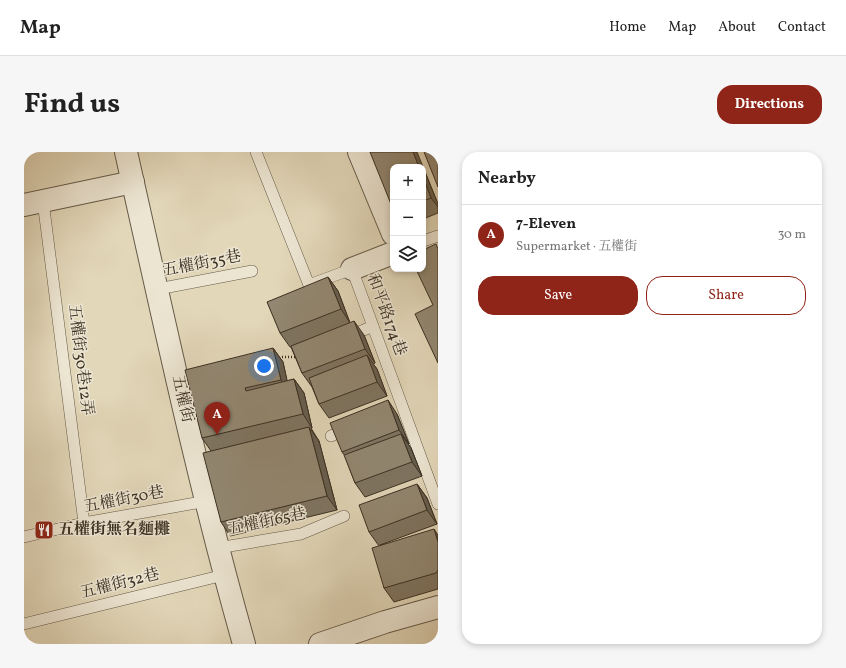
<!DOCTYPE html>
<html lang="en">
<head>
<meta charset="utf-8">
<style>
  :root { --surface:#fff; --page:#f6f6f6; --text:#222; --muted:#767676; --line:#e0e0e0; --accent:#8f2418 }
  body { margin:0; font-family:Vollkorn,"Noto Serif TC",serif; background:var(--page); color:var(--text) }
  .controls { position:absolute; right:12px; top:12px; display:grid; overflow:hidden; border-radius:8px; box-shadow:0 2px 6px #0003 }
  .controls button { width:36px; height:36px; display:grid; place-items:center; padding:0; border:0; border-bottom:1px solid var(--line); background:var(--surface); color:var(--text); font:20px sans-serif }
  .you { position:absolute; left:240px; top:214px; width:14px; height:14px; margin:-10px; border:3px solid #fff; border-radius:50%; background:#1a73e8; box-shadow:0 0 0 6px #1a73e833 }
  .badge { display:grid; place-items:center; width:26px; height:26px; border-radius:50%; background:var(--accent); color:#fff; font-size:13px; font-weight:700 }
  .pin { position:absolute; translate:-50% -33px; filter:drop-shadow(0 1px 2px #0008) }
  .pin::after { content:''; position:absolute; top:21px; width:14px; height:12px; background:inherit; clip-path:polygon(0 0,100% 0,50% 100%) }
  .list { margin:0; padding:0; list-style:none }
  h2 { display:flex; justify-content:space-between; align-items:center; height:52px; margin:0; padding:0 16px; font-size:17px }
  h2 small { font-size:13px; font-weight:400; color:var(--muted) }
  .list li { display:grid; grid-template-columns:26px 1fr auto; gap:12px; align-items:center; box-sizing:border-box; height:60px; padding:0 16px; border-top:1px solid var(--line) }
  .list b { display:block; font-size:15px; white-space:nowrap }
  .list p { margin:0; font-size:13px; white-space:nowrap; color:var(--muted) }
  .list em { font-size:13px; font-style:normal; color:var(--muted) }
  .actions { display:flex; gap:8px; padding:12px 16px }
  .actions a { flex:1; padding:9px 0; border:1px solid var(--accent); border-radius:16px; text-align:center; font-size:14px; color:var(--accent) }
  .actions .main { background:var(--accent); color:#fff }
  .icon { flex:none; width:22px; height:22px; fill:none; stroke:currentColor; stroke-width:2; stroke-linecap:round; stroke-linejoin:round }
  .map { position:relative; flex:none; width:414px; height:492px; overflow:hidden; border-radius:16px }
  header { display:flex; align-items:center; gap:24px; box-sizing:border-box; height:56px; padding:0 20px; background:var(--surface); border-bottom:1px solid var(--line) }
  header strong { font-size:19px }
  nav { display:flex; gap:22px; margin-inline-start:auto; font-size:14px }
  .intro { display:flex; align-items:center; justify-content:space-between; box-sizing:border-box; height:96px; padding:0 24px }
  h1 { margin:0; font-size:28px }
  .button { padding:10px 18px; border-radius:16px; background:var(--accent); color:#fff; font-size:14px; font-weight:700 }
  main { display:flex; gap:24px; padding:0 24px }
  aside { flex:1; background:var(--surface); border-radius:16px; box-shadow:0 2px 6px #0003 }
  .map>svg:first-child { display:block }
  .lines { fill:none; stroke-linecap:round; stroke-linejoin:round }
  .service-casing { stroke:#655a48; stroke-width:12 }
  .minor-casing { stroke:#655a48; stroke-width:24 }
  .tertiary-casing { stroke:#655a48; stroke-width:24 }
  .path { stroke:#3b3022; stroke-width:2.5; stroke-dasharray:1 2; stroke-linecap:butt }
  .service { stroke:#ece5d2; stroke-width:11 }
  .minor { stroke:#ece5d2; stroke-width:22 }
  .tertiary { stroke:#ece5d2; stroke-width:22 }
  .wall { fill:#7e7461; stroke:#3b3022 }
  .shaded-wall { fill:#665e4f; stroke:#3b3022 }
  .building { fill:#928771; stroke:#3b3022 }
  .labels { text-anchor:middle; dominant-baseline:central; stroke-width:3; stroke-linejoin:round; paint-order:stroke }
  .street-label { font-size:16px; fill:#3b3022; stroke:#ece5d2 }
  .poi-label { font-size:16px; font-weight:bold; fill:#3b3022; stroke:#ece5d2; text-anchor:start }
</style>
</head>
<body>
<header>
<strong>Map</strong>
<nav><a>Home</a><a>Map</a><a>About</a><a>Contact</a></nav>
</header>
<div class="intro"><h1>Find us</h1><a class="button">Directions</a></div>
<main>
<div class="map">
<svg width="414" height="492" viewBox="0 0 414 492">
  <rect width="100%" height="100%" fill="#e2d7b9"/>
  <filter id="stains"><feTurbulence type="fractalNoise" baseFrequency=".005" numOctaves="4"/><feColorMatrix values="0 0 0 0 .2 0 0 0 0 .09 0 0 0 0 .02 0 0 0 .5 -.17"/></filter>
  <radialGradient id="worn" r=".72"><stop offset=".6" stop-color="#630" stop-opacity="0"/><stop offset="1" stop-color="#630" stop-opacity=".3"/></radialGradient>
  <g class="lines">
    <defs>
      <g id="service">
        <path d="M232,0L285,133L328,117L414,352"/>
        <path d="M19,49L60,371"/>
        <path d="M399,89L414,84"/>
        <path d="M134,137L228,119"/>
        <path d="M324,185L349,174"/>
        <path d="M307,284L324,276"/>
        <path d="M0,385L60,371L183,349"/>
        <path d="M194,396L277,382L320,364"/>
        <path d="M0,472L200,423"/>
      </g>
      <g id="minor">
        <path d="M102,0C139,164 174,330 220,492"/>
        <path d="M335,0L369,82"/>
        <path d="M0,53L109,30"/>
        <path d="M328,117L369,101"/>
      </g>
      <path id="tertiary" d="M296,492L361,470L414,455"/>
    </defs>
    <use href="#service" class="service-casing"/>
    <use href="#minor" class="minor-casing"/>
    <use href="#tertiary" class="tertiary-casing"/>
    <path class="path" d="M258,205H273"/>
    <use href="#service" class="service"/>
    <use href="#minor" class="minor"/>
    <use href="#tertiary" class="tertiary"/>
  </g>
  <g class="wall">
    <path d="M399,15L414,52V61L399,67Z"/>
    <path d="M304,125L314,139L326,171L340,183L351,211L349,212L353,217L363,244L305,266L295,252L288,235L278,221L267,195H266L256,181Z"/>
    <path d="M249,196L259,210L263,229L270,227L280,241L288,276H287L295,289L313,358L206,384L197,370L187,299L178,286Z"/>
    <path d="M373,262L385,292H384L387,296L398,324L341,345L331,331L321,304L318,300Z"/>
    <path d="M393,332L403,346L413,372L356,393L414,383V437L370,450L360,436L355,394L345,380Z"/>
  </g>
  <g class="shaded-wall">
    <path d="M389,0H393L399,15H395Z"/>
    <path d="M399,15L414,52V55L407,46L399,25Z"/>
    <path d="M304,125L314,139L326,171L317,157Z"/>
    <path d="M330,169L340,183L351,211L341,197Z"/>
    <path d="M249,196L259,210L266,242L257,228Z"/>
    <path d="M343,203L353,217L363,244L353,230Z"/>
    <path d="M270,227L280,241L288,276L279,262Z"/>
    <path d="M364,248L373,262L385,292L375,278Z"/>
    <path d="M285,275L295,289L313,358L303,344Z"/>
    <path d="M377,282L387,296L398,324L388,310Z"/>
    <path d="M393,332L403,346L413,372L403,358Z"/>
    <path d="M410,377L414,383V390Z"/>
  </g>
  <g class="building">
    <path d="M346,0H389L395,15H369V57Z"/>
    <path d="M400,0H414V35Z"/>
    <path d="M399,25L407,46L399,49Z"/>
    <path d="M412,92L414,97V211L391,162L409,153L392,117H399V98Z"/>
    <path d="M304,125L317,157L256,181L243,150Z"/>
    <path d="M330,169L341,197L278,221L267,194Z"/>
    <path d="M249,196L257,228L221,236L222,239L270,227L279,262L178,286L161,218Z"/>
    <path d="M343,203L353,230L295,252L285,226Z"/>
    <path d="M364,248L375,278L318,300L306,271Z"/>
    <path d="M285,275L303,344L197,370L179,301Z"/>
    <path d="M377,282L388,310L331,331L320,303Z"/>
    <path d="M393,332L403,358L345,380L335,353Z"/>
    <path d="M410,377L414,390V418L412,421L360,436L348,396Z"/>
  </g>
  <defs>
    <symbol id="restaurant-square" viewBox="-11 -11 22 22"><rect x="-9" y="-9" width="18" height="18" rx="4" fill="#8f2418" stroke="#ece5d2"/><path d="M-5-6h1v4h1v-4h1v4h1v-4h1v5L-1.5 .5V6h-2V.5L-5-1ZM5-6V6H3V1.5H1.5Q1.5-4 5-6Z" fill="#fff"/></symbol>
  </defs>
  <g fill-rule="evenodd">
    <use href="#restaurant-square" x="9" y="367" width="22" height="22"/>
  </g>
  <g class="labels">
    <g class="street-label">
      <text transform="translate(178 112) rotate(-11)">五權街35巷</text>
      <text transform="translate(362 163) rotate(70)">和平路174巷</text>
      <text transform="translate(56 208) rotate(83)">五權街30巷12弄</text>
      <text transform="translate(158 247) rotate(77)">五權街</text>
      <text transform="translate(100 348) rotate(-11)">五權街30巷</text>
      <text transform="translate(243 370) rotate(-12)">五權街65巷</text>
      <text transform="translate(96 432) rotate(-14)">五權街32巷</text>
    </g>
    <g class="poi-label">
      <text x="34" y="378">五權街無名麵攤</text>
    </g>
  </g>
  <rect width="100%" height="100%" filter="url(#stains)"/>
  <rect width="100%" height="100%" fill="url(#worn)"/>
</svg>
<div class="controls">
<button>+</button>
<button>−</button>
<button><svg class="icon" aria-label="layers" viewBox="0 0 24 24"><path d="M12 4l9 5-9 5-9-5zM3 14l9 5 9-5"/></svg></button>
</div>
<div class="you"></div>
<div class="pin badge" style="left:193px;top:283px">A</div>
</div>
<aside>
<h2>Nearby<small></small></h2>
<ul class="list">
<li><span class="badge">A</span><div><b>7-Eleven</b><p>Supermarket · 五權街</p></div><em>30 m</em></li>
</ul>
<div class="actions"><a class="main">Save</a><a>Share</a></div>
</aside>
</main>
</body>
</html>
